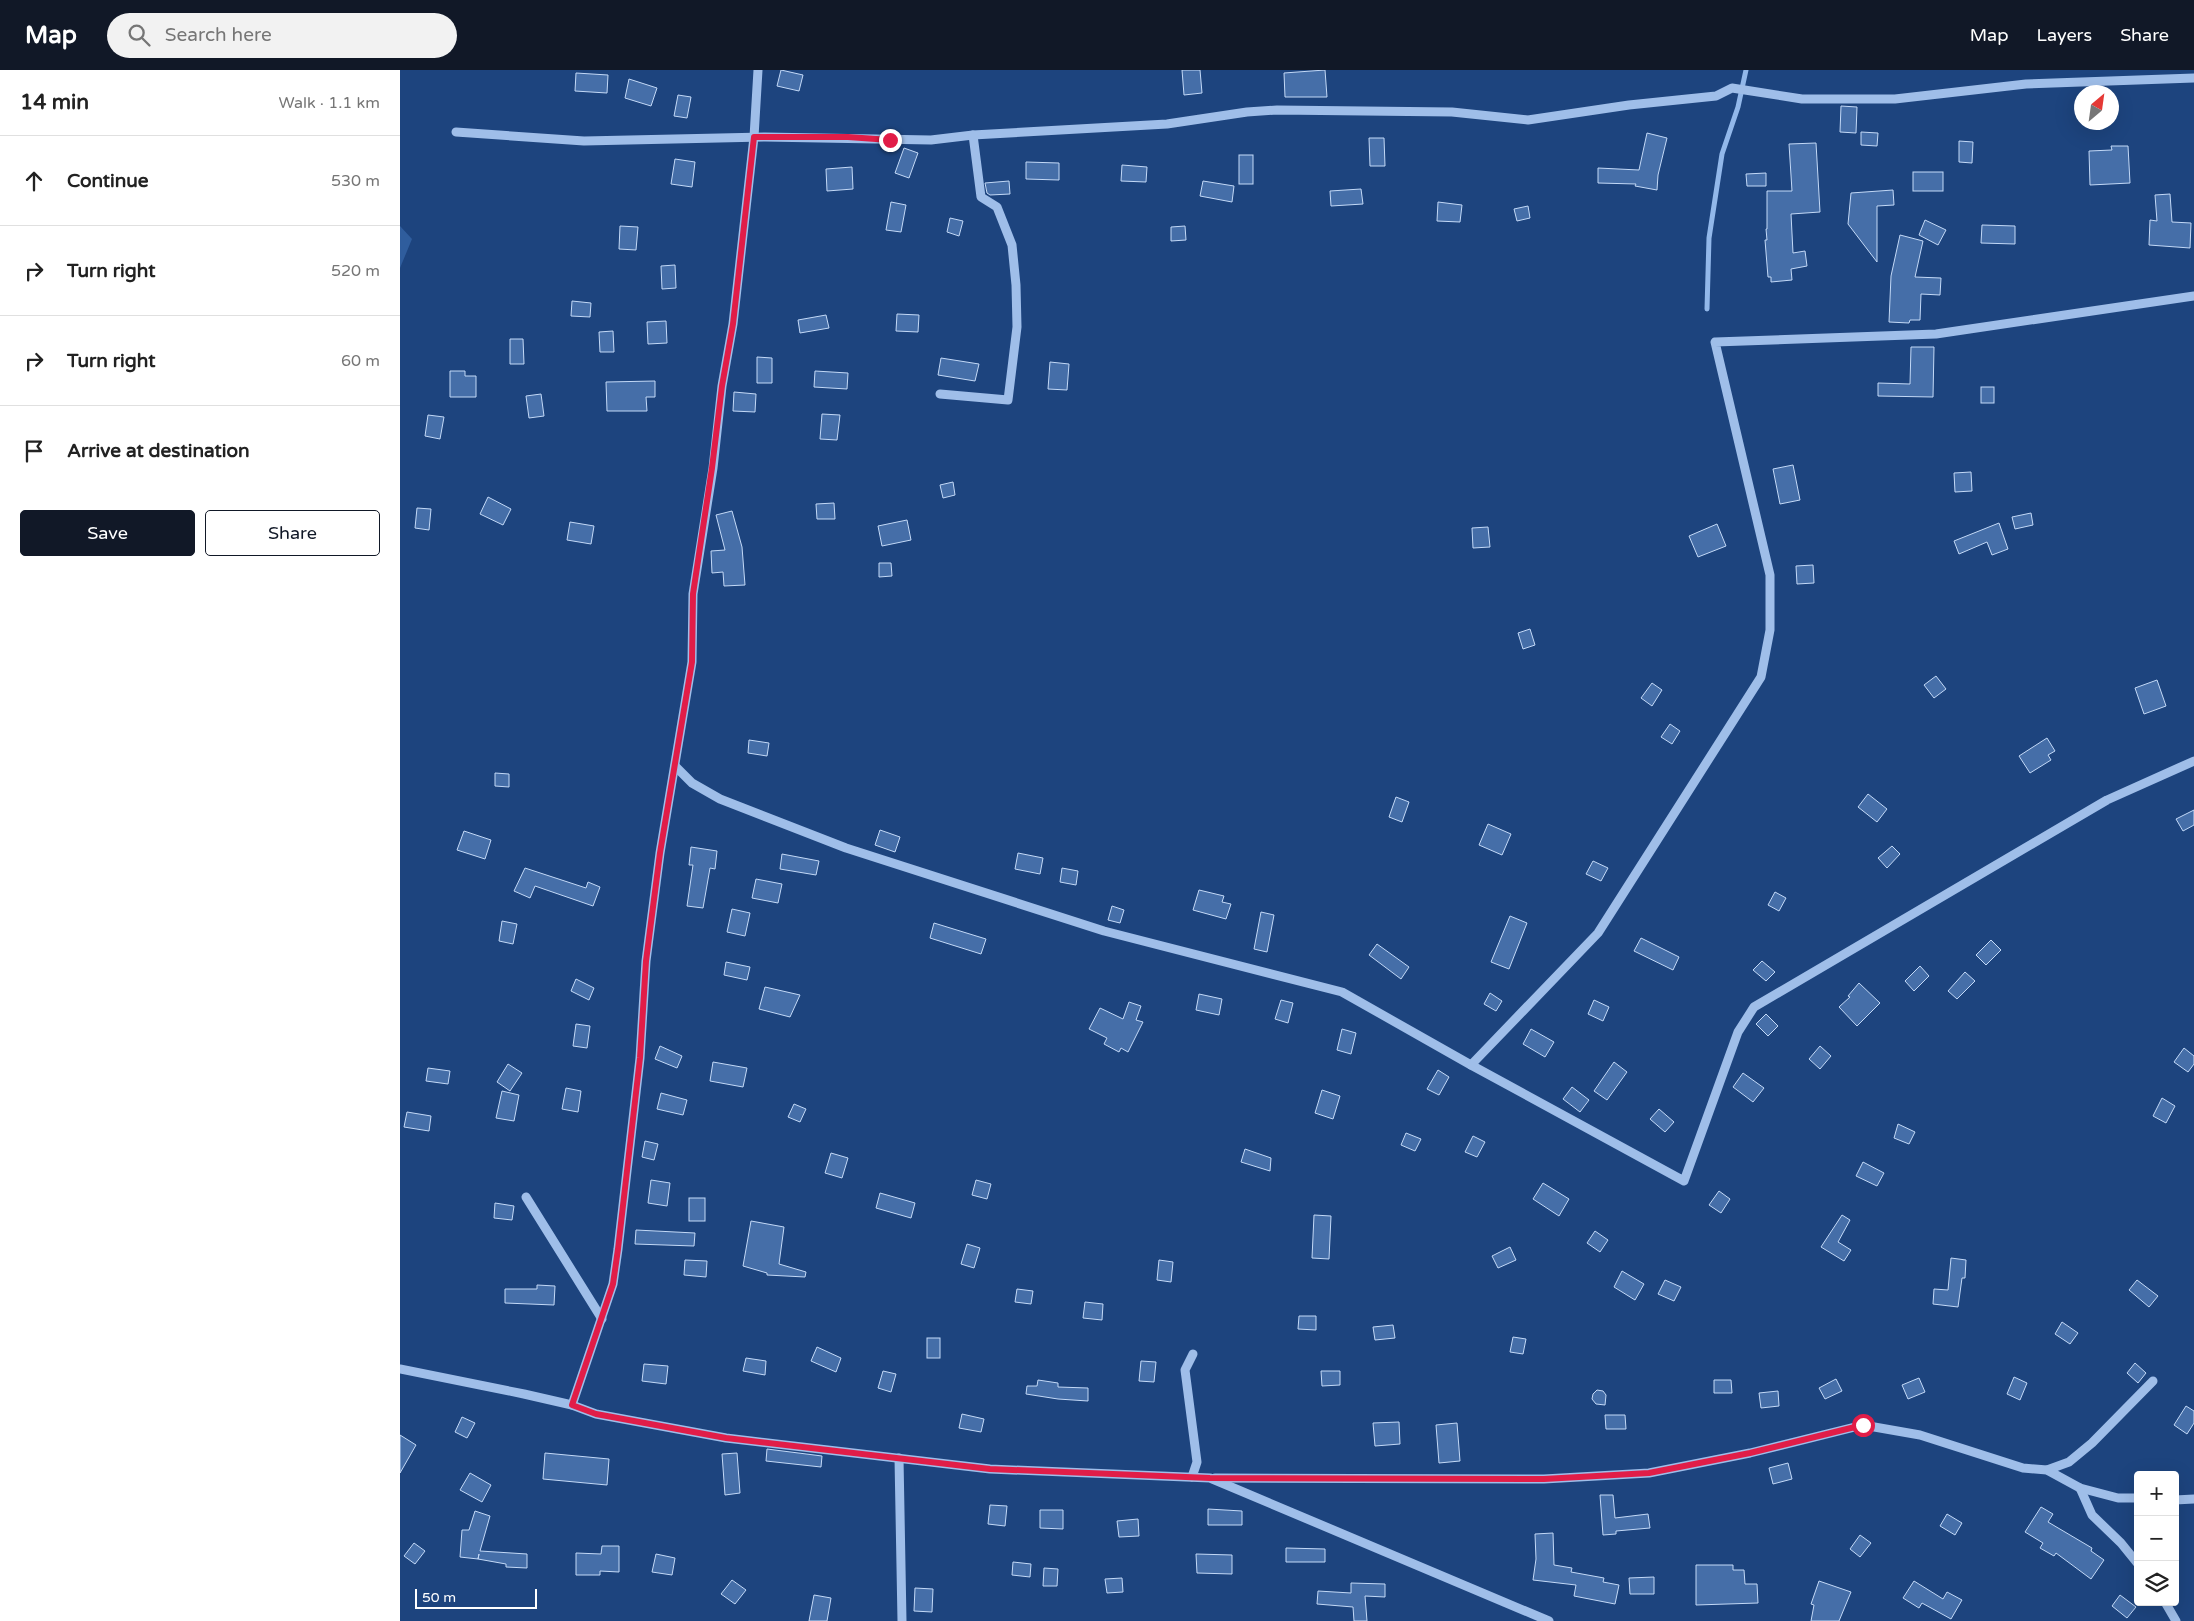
<!DOCTYPE html>
<html lang="en">
<head>
<meta charset="utf-8">
<style>
  :root { --surface:#fff; --page:#f2f2f2; --text:#222; --muted:#767676; --line:#e0e0e0; --accent:#111827 }
  body { margin:0; font-family:"Varela Round",sans-serif; background:var(--page); color:var(--text) }
  .controls { position:absolute; right:15px; bottom:15px; display:grid; overflow:hidden; border-radius:5px; box-shadow:0 5px 20px #0002 }
  .controls button { width:45px; height:45px; display:grid; place-items:center; padding:0; border:0; border-bottom:1px solid var(--line); background:var(--surface); color:var(--text); font:25px sans-serif }
  .compass { position:absolute; left:1674px; top:15px; width:45px; height:45px; border-radius:50%; background:var(--surface); box-shadow:0 5px 20px #0002; rotate:29deg }
  .scale { position:absolute; left:15px; bottom:12px; width:122px; box-sizing:border-box; padding-left:5px; border:2px solid #fff; border-top:0; font-size:14px; line-height:18px; white-space:nowrap; color:#fff; -webkit-text-stroke:4px #1d447e; paint-order:stroke }
  .stop { position:absolute; width:15px; height:15px; margin:-11px; border:4px solid #e11d48; border-radius:50%; background:#fff }
  .stop.end { background:#e11d48; border-color:#fff; box-shadow:0 1px 5px #0008 }
  .list { margin:0; padding:0; list-style:none }
  h2 { display:flex; justify-content:space-between; align-items:center; height:65px; margin:0; padding:0 20px; font-size:21px }
  h2 small { font-size:16px; font-weight:400; color:var(--muted) }
  .list li { display:grid; grid-template-columns:32px 1fr auto; gap:15px; align-items:center; box-sizing:border-box; height:90px; padding:0 20px; border-top:1px solid var(--line) }
  .list b { display:block; font-size:19px; white-space:nowrap }
  .list em { font-size:16px; font-style:normal; color:var(--muted) }
  .actions { display:flex; gap:10px; padding:15px 20px }
  .actions a { flex:1; padding:11px 0; border:1px solid var(--accent); border-radius:5px; text-align:center; font-size:18px; color:var(--accent) }
  .actions .main { background:var(--accent); color:#fff }
  .icon { flex:none; width:28px; height:28px; fill:none; stroke:currentColor; stroke-width:2; stroke-linecap:round; stroke-linejoin:round }
  .map { position:relative; flex:none; width:1794px; height:1551px; overflow:hidden }
  header { display:flex; align-items:center; gap:30px; box-sizing:border-box; height:70px; padding:0 25px; background:var(--accent); color:#fff }
  header strong { font-size:24px }
  nav { display:flex; gap:28px; margin-inline-start:auto; font-size:18px }
  .search { width:350px; height:45px; background:var(--page); display:flex; align-items:center; gap:12px; box-sizing:border-box; padding:0 18px; border-radius:28px; color:var(--muted); font-size:19px }
  main { display:flex }
  aside { flex:1; background:var(--surface) }
  .map>svg:first-child { display:block }
  .green { fill:#2f5d9d }
  .lines { fill:none; stroke-linecap:round; stroke-linejoin:round }
  .stream { stroke:#92b8ea; stroke-width:5 }
  .building { fill:#456ea8; stroke:#c3d9f7 }
  .minor { stroke:#9fbee9; stroke-width:9 }
  .route { stroke:#e11d48; stroke-width:6 }
</style>
</head>
<body>
<header>
<strong>Map</strong>
<div class="search"><svg class="icon" aria-label="search" viewBox="0 0 24 24"><circle cx="10" cy="10" r="6"/><path d="M15 15l6 6"/></svg>Search here</div>
<nav><a>Map</a><a>Layers</a><a>Share</a></nav>
</header>
<main>
<aside>
<h2>14 min<small>Walk · 1.1 km</small></h2>
<ul class="list">
<li><svg class="icon" aria-label="ahead" viewBox="0 0 24 24"><path d="M12 20V5M6 11l6-6 6 6"/></svg><div><b>Continue</b></div><em>530 m</em></li>
<li><svg class="icon" aria-label="right" viewBox="0 0 24 24"><path d="M7 20v-9h11M14 6l5 5-5 5"/></svg><div><b>Turn right</b></div><em>520 m</em></li>
<li><svg class="icon" aria-label="right" viewBox="0 0 24 24"><path d="M7 20v-9h11M14 6l5 5-5 5"/></svg><div><b>Turn right</b></div><em>60 m</em></li>
<li><svg class="icon" aria-label="arrive" viewBox="0 0 24 24"><path d="M6 21V4h12l-3 4 3 4H6"/></svg><div><b>Arrive at destination</b></div></li>
</ul>
<div class="actions"><a class="main">Save</a><a>Share</a></div>
</aside>
<div class="map">
<svg width="1794" height="1551" viewBox="0 0 1794 1551">
  <rect width="100%" height="100%" fill="#1d447e"/>
  <path class="green" d="M0,156L12,169L0,198Z"/>
  <g class="lines">
    <path class="stream" d="M1307,239L1309,168L1322,84L1338,37L1346,0"/>
  </g>
  <g class="building">
    <path d="M381,0L403,5L399,21L377,16Z"/>
    <path d="M782,0H800L802,23L784,25Z"/>
    <path d="M925,0L927,27H885L884,3Z"/>
    <path d="M176,3L208,5L207,23L175,21Z"/>
    <path d="M229,9L257,18L251,36L225,28Z"/>
    <path d="M278,25L291,27L287,48L274,46Z"/>
    <path d="M1441,36L1457,37L1456,63L1440,62Z"/>
    <path d="M1461,62L1478,63L1477,76L1461,75Z"/>
    <path d="M1247,63L1267,68L1258,105L1257,120L1235,116L1236,114L1198,113V98L1239,100Z"/>
    <path d="M969,68H984L985,96H970Z"/>
    <path d="M1559,71L1573,72L1572,93L1559,92Z"/>
    <path d="M1416,73L1420,142L1391,144L1393,183L1405,181L1407,196L1391,199L1392,210L1371,212V207H1368L1365,170H1367L1366,159H1367V121H1392L1389,74Z"/>
    <path d="M1711,76H1728L1730,113L1690,115L1689,81L1712,80Z"/>
    <path d="M504,78L518,83L509,108L495,103Z"/>
    <rect x="839" y="85" width="14" height="29"/>
    <path d="M275,89L295,92L292,117L271,114Z"/>
    <path d="M626,92L659,93V110L626,109Z"/>
    <path d="M722,95L747,97L746,112L721,111Z"/>
    <path d="M452,97L453,119L427,121L426,99Z"/>
    <rect x="1513" y="102" width="30" height="19"/>
    <path d="M1366,103V116H1347L1346,104Z"/>
    <path d="M609,111L610,124L590,125L587,123L585,113Z"/>
    <path d="M803,111L834,116L832,132L800,126Z"/>
    <path d="M961,119L963,134L931,136L930,121Z"/>
    <path d="M1493,120L1494,135L1477,136V192L1448,154L1451,123Z"/>
    <path d="M1770,124L1772,152L1791,153L1790,178L1749,175L1750,150L1757,151L1755,125Z"/>
    <path d="M491,132L506,135L501,162L486,160Z"/>
    <path d="M1038,132L1062,135L1060,152L1037,151Z"/>
    <path d="M1128,136L1130,148L1117,151L1114,139Z"/>
    <path d="M550,148L563,151L559,166L547,162Z"/>
    <path d="M1525,150L1546,160L1538,175L1519,165Z"/>
    <path d="M1582,155L1615,156V174L1581,173Z"/>
    <path d="M220,156L238,157L236,180L219,179Z"/>
    <path d="M785,156L786,170L771,171V157Z"/>
    <path d="M1500,165L1523,171L1515,207L1541,208L1540,225L1521,224L1520,250H1510L1509,253L1489,252L1491,206Z"/>
    <path d="M275,195L276,218L262,219L261,196Z"/>
    <path d="M172,231L191,233L190,247L171,246Z"/>
    <path d="M497,244L519,245L518,262L496,261Z"/>
    <path d="M426,245L429,258L400,263L398,250Z"/>
    <path d="M266,251L267,273L248,274L247,252Z"/>
    <path d="M213,261L214,282H200L199,262Z"/>
    <path d="M110,269H123L124,294H110Z"/>
    <path d="M1511,277H1534L1533,327L1478,326V313L1510,314Z"/>
    <path d="M357,287L372,288V313H357Z"/>
    <path d="M541,288L579,294L575,311L538,305Z"/>
    <path d="M650,292L669,294L667,320L648,319Z"/>
    <path d="M50,301H65V306H76V327H50Z"/>
    <path d="M415,301L448,303L447,319L414,317Z"/>
    <path d="M255,311V327H246L247,341H207L206,312Z"/>
    <rect x="1581" y="317" width="13" height="16"/>
    <path d="M334,322L356,324L355,342L333,341Z"/>
    <path d="M141,324L144,346L129,348L126,326Z"/>
    <path d="M422,344L440,345L437,370L420,369Z"/>
    <path d="M28,345L44,347L40,369L25,366Z"/>
    <path d="M1393,395L1400,430L1380,434L1373,399Z"/>
    <path d="M1571,402L1572,421L1555,422L1554,403Z"/>
    <path d="M553,412L555,425L543,428L540,415Z"/>
    <path d="M88,427L111,439L103,455L80,444Z"/>
    <path d="M434,433L435,449H417L416,434Z"/>
    <path d="M17,438L31,439L29,460L15,458Z"/>
    <path d="M332,441L342,477L345,515L324,516L323,502L312,503L311,481L325,480L316,445Z"/>
    <path d="M1631,443L1633,455L1615,459L1612,447Z"/>
    <path d="M507,450L511,470L482,476L478,456Z"/>
    <path d="M170,452L194,456L191,474L167,470Z"/>
    <path d="M1599,453L1608,479L1592,485L1587,472L1559,484L1554,471Z"/>
    <path d="M1317,454L1326,476L1298,487L1289,466Z"/>
    <path d="M1088,457L1090,477L1073,478L1072,458Z"/>
    <path d="M479,493H491L492,506L479,507Z"/>
    <path d="M1413,495L1414,513L1397,514L1396,496Z"/>
    <path d="M1130,559L1135,575L1123,579L1118,563Z"/>
    <path d="M1536,606L1546,619L1534,628L1524,615Z"/>
    <path d="M1757,610L1766,636L1744,644L1735,618Z"/>
    <path d="M1252,613L1262,620L1252,636L1241,628Z"/>
    <path d="M1270,654L1280,661L1272,674L1261,667Z"/>
    <path d="M1647,668L1655,681L1648,685L1651,690L1630,703L1619,686Z"/>
    <path d="M349,670L369,673L367,686L348,683Z"/>
    <path d="M95,703L109,704V717L95,716Z"/>
    <path d="M1468,724L1487,739L1477,752L1458,737Z"/>
    <path d="M996,727L1009,732L1002,752L989,747Z"/>
    <path d="M1794,740V755L1783,761L1776,749Z"/>
    <path d="M1088,754L1111,764L1102,785L1079,775Z"/>
    <path d="M480,760L500,767L495,782L475,775Z"/>
    <path d="M64,761L91,770L85,789L57,780Z"/>
    <path d="M1492,776L1500,784L1487,798L1478,788Z"/>
    <path d="M291,777L317,781L315,799L310,798L303,838L287,836L293,795H289Z"/>
    <path d="M618,783L643,788L640,804L615,799Z"/>
    <path d="M382,784L419,791L416,805L380,799Z"/>
    <path d="M1193,791L1208,798L1201,811L1186,804Z"/>
    <path d="M125,798L186,818L188,812L200,817L193,836L135,816L130,828L114,821Z"/>
    <path d="M662,798L678,801L676,815L660,812Z"/>
    <path d="M356,809L382,814L378,833L352,828Z"/>
    <path d="M799,820L824,826L822,832L831,834L826,849L793,840Z"/>
    <path d="M1375,822L1386,828L1379,841L1368,835Z"/>
    <path d="M712,836L724,840L720,853L708,850Z"/>
    <path d="M332,839L350,843L345,866L327,862Z"/>
    <path d="M861,842L874,845L867,882L854,879Z"/>
    <path d="M1110,846L1127,853L1109,899L1091,892Z"/>
    <path d="M102,851L117,854L113,874L99,871Z"/>
    <path d="M534,853L586,869L581,884L530,868Z"/>
    <path d="M1241,868L1279,887L1273,900L1234,881Z"/>
    <path d="M1591,870L1601,880L1586,895L1576,885Z"/>
    <path d="M977,874L1009,897L1001,909L969,885Z"/>
    <path d="M1362,891L1375,902L1366,911L1353,900Z"/>
    <path d="M326,892L350,897L347,910L324,905Z"/>
    <path d="M1520,896L1529,906L1514,921L1505,911Z"/>
    <path d="M1565,902L1575,911L1557,929L1548,921Z"/>
    <path d="M176,909L194,918L189,930L171,921Z"/>
    <path d="M1459,913L1480,933L1457,956L1439,937L1450,927L1448,926Z"/>
    <path d="M365,917L400,925L390,947L359,939Z"/>
    <path d="M1090,923L1102,931L1096,941L1084,934Z"/>
    <path d="M799,924L822,929L819,945L796,940Z"/>
    <path d="M881,930L893,933L888,953L875,949Z"/>
    <path d="M1194,930L1209,937L1203,951L1188,944Z"/>
    <path d="M729,932L741,936L736,950L743,952L728,982L721,978L719,982L704,974L707,968L689,959L700,938L723,949Z"/>
    <path d="M1366,944L1378,956L1368,966L1356,954Z"/>
    <path d="M176,954L190,956L187,978L173,976Z"/>
    <path d="M942,959L956,963L951,984L937,980Z"/>
    <path d="M1131,959L1154,972L1145,987L1123,974Z"/>
    <path d="M260,976L282,986L277,998L255,989Z"/>
    <path d="M1420,976L1431,986L1420,999L1409,989Z"/>
    <path d="M1784,978L1794,986V994L1788,1002L1774,992Z"/>
    <path d="M313,992L347,998L343,1017L310,1011Z"/>
    <path d="M1214,992L1227,1002L1207,1030L1194,1021Z"/>
    <path d="M108,994L122,1003L110,1021L97,1012Z"/>
    <path d="M28,998L50,1001L48,1014L26,1011Z"/>
    <path d="M1038,1000L1049,1007L1039,1025L1027,1019Z"/>
    <path d="M1343,1003L1364,1018L1353,1032L1333,1017Z"/>
    <path d="M1172,1017L1189,1030L1180,1042L1163,1029Z"/>
    <path d="M166,1018L181,1021L178,1042L162,1039Z"/>
    <path d="M922,1020L940,1026L933,1049L915,1043Z"/>
    <path d="M102,1021L119,1025L114,1051L96,1048Z"/>
    <path d="M261,1023L287,1030L283,1045L257,1039Z"/>
    <path d="M1762,1028L1775,1036L1766,1053L1753,1046Z"/>
    <path d="M394,1034L406,1039L400,1052L388,1047Z"/>
    <path d="M1259,1039L1274,1052L1265,1062L1250,1049Z"/>
    <path d="M7,1042L31,1046L29,1061L4,1057Z"/>
    <path d="M1498,1054L1515,1062L1509,1074L1494,1068Z"/>
    <path d="M1006,1063L1021,1069L1015,1081L1001,1075Z"/>
    <path d="M1073,1066L1085,1072L1077,1087L1065,1082Z"/>
    <path d="M245,1071L258,1074L254,1090L242,1087Z"/>
    <path d="M845,1079L871,1088L870,1101L841,1092Z"/>
    <path d="M431,1083L448,1088L442,1108L425,1103Z"/>
    <path d="M1463,1092L1484,1103L1477,1116L1456,1106Z"/>
    <path d="M251,1110L270,1113L267,1136L248,1133Z"/>
    <path d="M576,1110L591,1114L587,1129L572,1125Z"/>
    <path d="M1143,1113L1169,1129L1159,1146L1133,1129Z"/>
    <path d="M1319,1121L1330,1129L1321,1143L1309,1135Z"/>
    <path d="M480,1123L515,1133L511,1148L476,1138Z"/>
    <rect x="289" y="1128" width="16" height="23"/>
    <path d="M95,1133L114,1136L112,1150L94,1148Z"/>
    <path d="M914,1145L931,1146L929,1189L912,1188Z"/>
    <path d="M1442,1145L1450,1150L1438,1172L1451,1180L1444,1191L1421,1177Z"/>
    <path d="M351,1151L384,1157L379,1194L406,1202L405,1207L367,1205V1203L343,1196Z"/>
    <path d="M236,1160L295,1163L294,1176L235,1174Z"/>
    <path d="M1195,1161L1208,1170L1200,1182L1187,1173Z"/>
    <path d="M567,1174L580,1178L574,1198L561,1194Z"/>
    <path d="M1110,1177L1116,1190L1098,1198L1092,1186Z"/>
    <path d="M1551,1188L1566,1190L1565,1208H1562L1558,1237L1533,1234L1534,1219L1548,1220Z"/>
    <path d="M285,1190L307,1191L306,1207L284,1205Z"/>
    <path d="M759,1190L773,1192L771,1212L757,1210Z"/>
    <path d="M1222,1201L1244,1214L1235,1230L1214,1217Z"/>
    <path d="M1265,1210L1281,1217L1274,1231L1258,1224Z"/>
    <path d="M1737,1210L1758,1226L1749,1237L1729,1220Z"/>
    <path d="M137,1215L155,1216L154,1235L105,1233V1219H137Z"/>
    <path d="M617,1219L633,1221L631,1234L615,1232Z"/>
    <path d="M685,1232L703,1234L702,1250L683,1248Z"/>
    <path d="M899,1246H916V1260L898,1259Z"/>
    <path d="M1662,1252L1678,1263L1670,1274L1655,1264Z"/>
    <path d="M993,1255L995,1268L975,1270L973,1257Z"/>
    <path d="M1113,1267L1126,1269L1123,1284L1110,1282Z"/>
    <rect x="527" y="1268" width="13" height="20"/>
    <path d="M417,1277L441,1288L436,1302L411,1291Z"/>
    <path d="M346,1288L366,1291L365,1305L343,1301Z"/>
    <path d="M741,1291L756,1292L754,1312L739,1311Z"/>
    <path d="M1735,1293L1746,1303L1738,1313L1727,1303Z"/>
    <path d="M244,1294L268,1296L266,1314L242,1311Z"/>
    <path d="M483,1301L496,1304L491,1322L478,1318Z"/>
    <path d="M921,1301H940V1315L922,1316Z"/>
    <path d="M1614,1307L1627,1313L1620,1330L1607,1324Z"/>
    <path d="M1519,1308L1525,1322L1508,1329L1502,1315Z"/>
    <path d="M1436,1309L1442,1321L1425,1329L1419,1318Z"/>
    <path d="M638,1310L658,1313V1317L688,1318V1331L658,1329L626,1324L627,1316H637Z"/>
    <path d="M1314,1310H1331L1332,1323H1314Z"/>
    <path d="M1197,1320L1203,1321L1206,1325L1205,1335L1196,1334L1192,1329L1193,1324Z"/>
    <path d="M1378,1321L1379,1336L1361,1338L1359,1323Z"/>
    <path d="M1786,1336L1794,1341V1353L1787,1364L1774,1355Z"/>
    <path d="M562,1344L584,1349L581,1362L559,1358Z"/>
    <path d="M1205,1345H1225L1226,1359H1206Z"/>
    <path d="M62,1347L75,1353L67,1368L55,1362Z"/>
    <path d="M999,1352L1000,1374L975,1376L973,1353Z"/>
    <path d="M1057,1353L1060,1391L1039,1393L1036,1355Z"/>
    <path d="M0,1365L16,1375L0,1403Z"/>
    <path d="M367,1379L422,1386L421,1397L366,1391Z"/>
    <path d="M145,1383L209,1389L207,1415L143,1409Z"/>
    <path d="M337,1383L340,1423L325,1425L322,1384Z"/>
    <path d="M1388,1393L1392,1409L1373,1414L1369,1398Z"/>
    <path d="M70,1403L91,1415L82,1432L60,1420Z"/>
    <path d="M1200,1425H1213L1215,1448L1248,1444L1250,1458L1216,1461V1464L1203,1465Z"/>
    <path d="M590,1435L607,1436L605,1456L588,1454Z"/>
    <path d="M1641,1437L1653,1444L1648,1452L1692,1478L1691,1481L1704,1490L1691,1509L1656,1483L1654,1486L1640,1478L1643,1473L1625,1462Z"/>
    <path d="M808,1439L842,1441V1455H808Z"/>
    <path d="M640,1440H663V1459L640,1458Z"/>
    <path d="M75,1441L90,1446L80,1481L127,1484V1498L106,1497V1494L78,1489L79,1484L78,1489L60,1487L62,1460H69Z"/>
    <path d="M1547,1444L1562,1453L1555,1465L1540,1456Z"/>
    <path d="M738,1449L739,1466L719,1467L717,1451Z"/>
    <path d="M1153,1463L1154,1495L1172,1498L1171,1502L1204,1508L1203,1512L1219,1515L1215,1534L1174,1526L1176,1515L1133,1510L1136,1489L1135,1464Z"/>
    <path d="M1460,1465L1471,1473L1460,1487L1450,1479Z"/>
    <path d="M14,1473L25,1481L15,1494L4,1486Z"/>
    <path d="M202,1476H219V1502L200,1501V1505H176V1483L201,1484Z"/>
    <path d="M886,1478L925,1479V1492H886Z"/>
    <path d="M256,1484L275,1488L272,1505L252,1502Z"/>
    <path d="M796,1484L832,1485V1504L797,1503Z"/>
    <path d="M613,1492L631,1494L630,1507L612,1505Z"/>
    <path d="M1296,1495H1333V1500H1344L1345,1514H1357L1358,1533L1296,1535Z"/>
    <path d="M644,1498L658,1499L657,1516H643Z"/>
    <path d="M1254,1507V1524H1230L1229,1508Z"/>
    <path d="M722,1508L723,1522L707,1523L705,1509Z"/>
    <path d="M332,1510L346,1520L335,1534L321,1524Z"/>
    <path d="M1419,1511L1451,1522L1439,1551H1411L1414,1535L1411,1534Z"/>
    <path d="M1514,1511L1543,1529L1547,1522L1562,1530L1551,1549L1522,1533L1519,1538L1503,1528Z"/>
    <path d="M951,1513L985,1514V1527L965,1526L967,1551H954L953,1537L917,1534L918,1521L951,1523Z"/>
    <path d="M515,1518L533,1519L532,1542L514,1541Z"/>
    <path d="M414,1525L431,1528L427,1551H409Z"/>
    <path d="M1720,1525L1736,1537L1727,1548L1712,1536Z"/>
  </g>
  <g class="lines">
    <g class="minor">
      <path d="M56,62L184,71L365,67L531,70L573,65L767,54L847,42L877,40L1052,42L1128,50L1229,35L1316,26L1332,18L1402,29H1495L1626,14L1794,8"/>
      <path d="M540,324L608,330L617,257L616,215L612,175L597,137L581,127L573,65"/>
      <path d="M275,696L292,713L320,729L446,778L704,861L942,922L1071,995L1284,1111L1338,962L1354,937L1707,730L1794,691"/>
      <path d="M1071,995L1198,863L1361,607L1370,560V505L1315,272L1536,264L1794,226"/>
      <path d="M126,1127L202,1249"/>
      <path d="M0,1299L124,1324L172,1335L196,1344L326,1368L590,1399L810,1408L1149,1551"/>
      <path d="M172,1335L213,1214L218,1179L240,988L246,891L260,783L292,592L293,524L313,398L322,316L333,254L354,67L358,0"/>
      <path d="M499,1388L502,1551"/>
      <path d="M1647,1400L1669,1392L1692,1373L1753,1311"/>
      <path d="M792,1407L797,1392L785,1300L793,1284"/>
      <path d="M815,1408L1144,1409L1249,1403L1350,1383L1463,1355L1520,1365L1623,1398L1647,1400L1680,1418L1718,1428H1738"/>
      <path d="M1680,1418L1692,1445L1721,1473L1738,1494"/>
      <path d="M1775,1430L1794,1429"/>
      <path d="M1765,1532L1776,1551"/>
    </g>
  </g>
  <g class="lines">
    <path class="route" d="M490,70L448,67H354L333,254L322,316L312,398L293,524L292,592L260,783L246,891L240,988L218,1179L213,1214L172,1335L196,1344L326,1368L590,1399L810,1408L1144,1409L1249,1403L1350,1383L1463,1355"/>
  </g>
</svg>
<div class="controls">
<button>+</button>
<button>−</button>
<button><svg class="icon" aria-label="layers" viewBox="0 0 24 24"><path d="M12 4l9 5-9 5-9-5zM3 14l9 5 9-5"/></svg></button>
</div>
<svg class="compass" viewBox="-18 -18 36 36"><path d="M0-13l5 13h-10z" fill="#e53935"/><path d="M0 13l5-13h-10z" fill="#767676"/></svg>
<div class="scale">50 m</div>
<div class="stop" style="left:1463px;top:1355px"></div>
<div class="stop end" style="left:490px;top:70px"></div>
</div>
</main>
</body>
</html>
